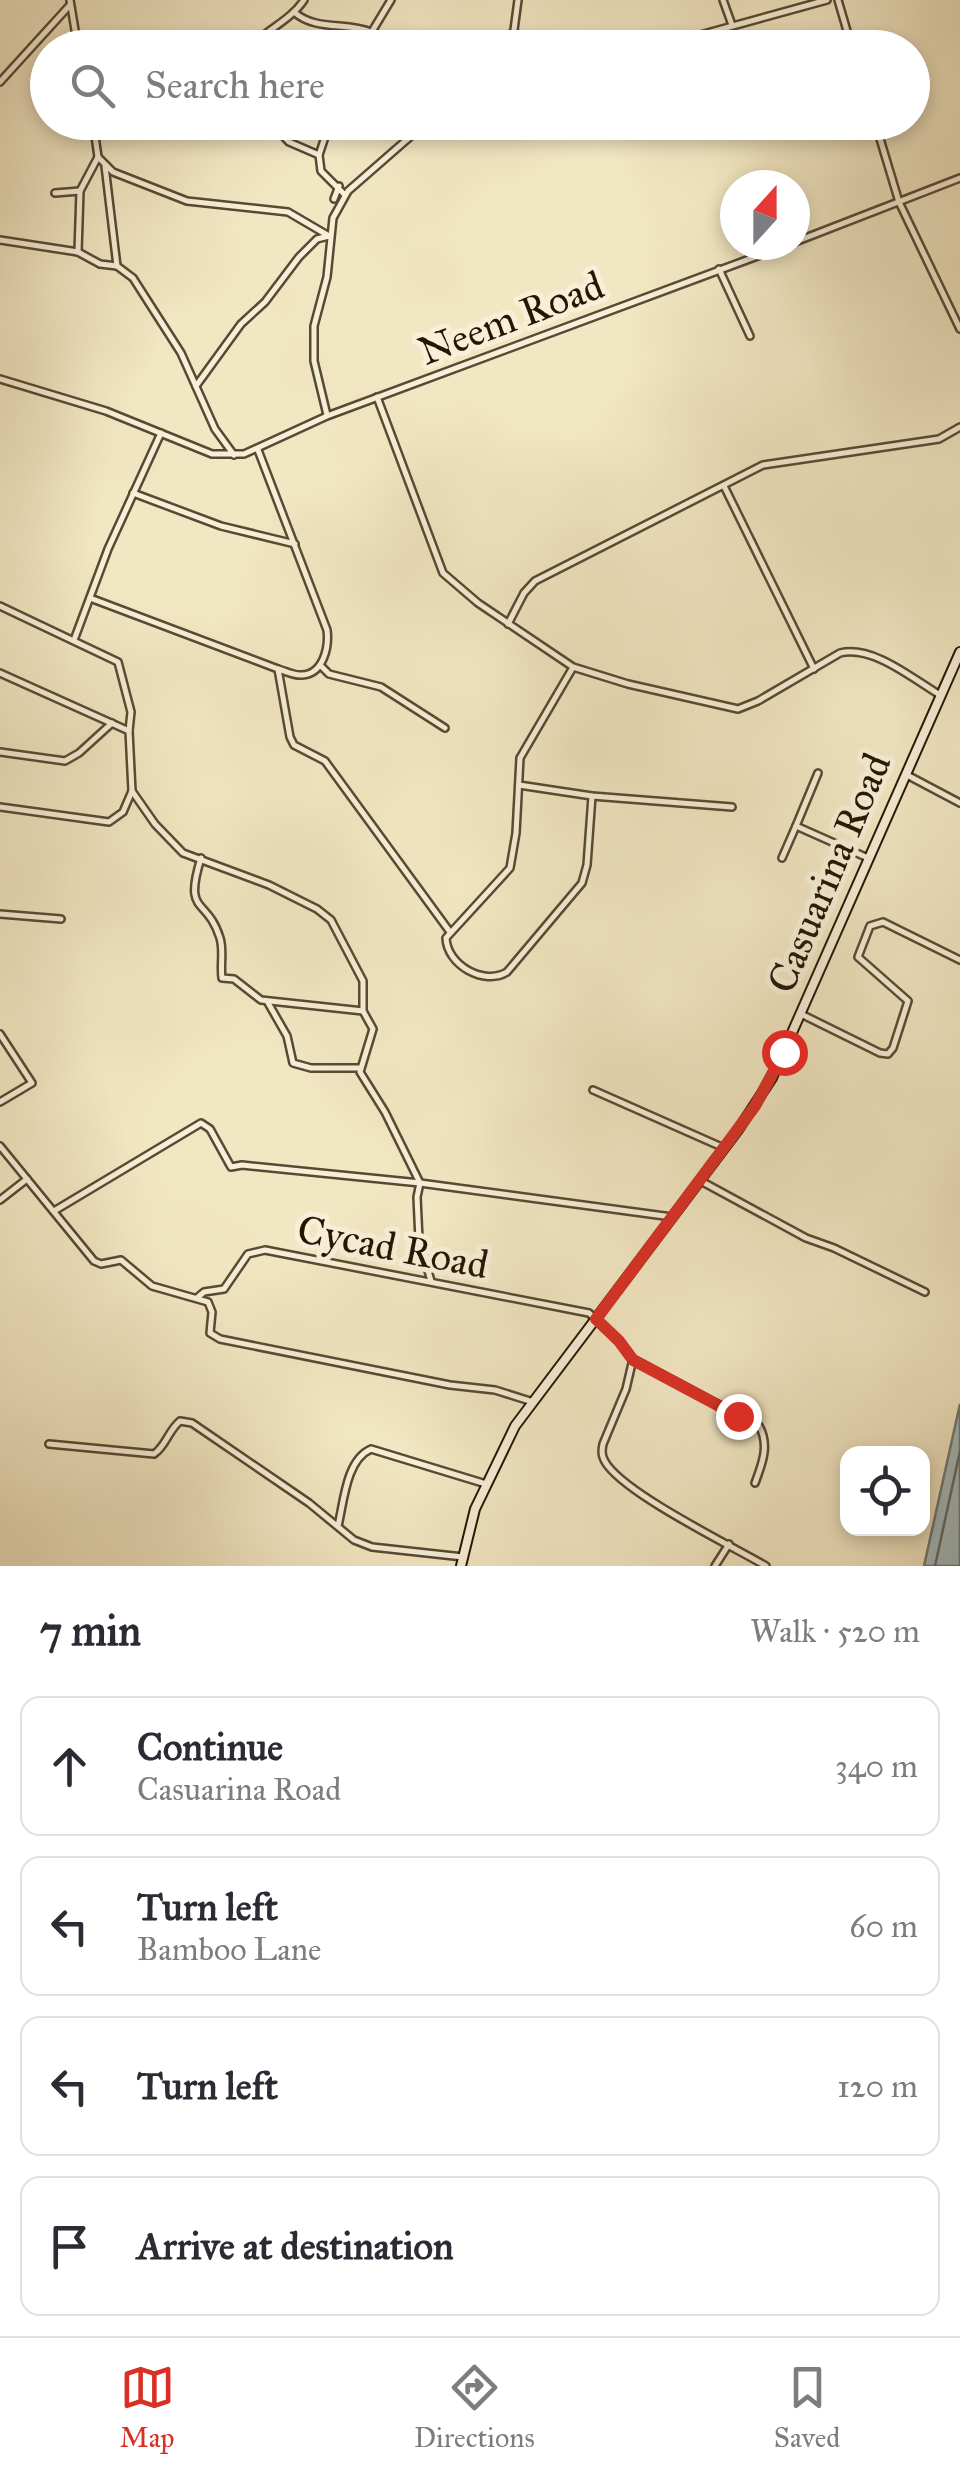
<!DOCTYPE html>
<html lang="en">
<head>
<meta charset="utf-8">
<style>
  :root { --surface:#fff; --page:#f2f2f3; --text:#2b2b33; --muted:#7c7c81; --line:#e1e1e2; --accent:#d93025 }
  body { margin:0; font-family:"IM FELL Great Primer",serif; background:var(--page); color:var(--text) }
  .controls { position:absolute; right:30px; bottom:30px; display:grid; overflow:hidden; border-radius:20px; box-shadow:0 5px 15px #0003 }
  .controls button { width:90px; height:90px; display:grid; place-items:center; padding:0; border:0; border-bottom:2px solid var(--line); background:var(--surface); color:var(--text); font:50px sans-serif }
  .compass { position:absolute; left:720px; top:170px; width:90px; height:90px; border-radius:50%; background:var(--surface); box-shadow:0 5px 15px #0003; rotate:21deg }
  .stop { position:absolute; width:30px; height:30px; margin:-22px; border:8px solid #d93025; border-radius:50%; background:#fff }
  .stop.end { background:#d93025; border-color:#fff; box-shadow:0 2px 10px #0008 }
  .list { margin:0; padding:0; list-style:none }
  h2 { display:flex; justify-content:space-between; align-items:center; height:130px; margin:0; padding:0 40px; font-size:42px }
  h2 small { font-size:32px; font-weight:400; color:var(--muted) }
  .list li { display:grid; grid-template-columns:65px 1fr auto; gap:30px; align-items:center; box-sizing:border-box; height:140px; margin:0 20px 20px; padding:0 20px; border:2px solid var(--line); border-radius:20px }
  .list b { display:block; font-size:38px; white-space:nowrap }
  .list p { margin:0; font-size:32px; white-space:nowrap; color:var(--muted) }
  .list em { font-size:32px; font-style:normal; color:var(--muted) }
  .icon { flex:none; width:55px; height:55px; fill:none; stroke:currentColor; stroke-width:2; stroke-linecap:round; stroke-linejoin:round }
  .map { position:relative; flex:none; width:960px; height:1566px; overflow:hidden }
  .search { position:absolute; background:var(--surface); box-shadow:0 5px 15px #0003; left:30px; right:30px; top:30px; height:110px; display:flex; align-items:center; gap:25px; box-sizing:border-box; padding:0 35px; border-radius:55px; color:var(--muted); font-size:38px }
  .sheet { height:770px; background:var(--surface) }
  nav { display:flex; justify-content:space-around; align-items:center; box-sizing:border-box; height:140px; border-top:2px solid var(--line); background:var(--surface); font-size:28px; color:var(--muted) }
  nav a { display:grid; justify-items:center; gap:5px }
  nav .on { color:var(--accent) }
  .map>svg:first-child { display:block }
  .water { fill:#a2bcbf; stroke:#707a73; stroke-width:2.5 }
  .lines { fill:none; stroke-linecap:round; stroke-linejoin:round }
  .shore { stroke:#646960; stroke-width:2.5 }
  .street-casing { stroke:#584a32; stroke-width:10 }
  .secondary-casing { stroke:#251602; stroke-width:12 }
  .street { stroke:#f7efd8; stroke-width:5 }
  .secondary { stroke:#f7efd8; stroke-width:8 }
  .route { stroke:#d93025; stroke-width:12 }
  .labels { text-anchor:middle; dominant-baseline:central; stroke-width:10; stroke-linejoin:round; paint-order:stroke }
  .street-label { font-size:40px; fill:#251602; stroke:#f7efd8 }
</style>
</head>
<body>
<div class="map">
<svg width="960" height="1566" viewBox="0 0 960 1566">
  <rect width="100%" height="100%" fill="#f2e7c3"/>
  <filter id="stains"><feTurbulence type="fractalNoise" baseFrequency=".002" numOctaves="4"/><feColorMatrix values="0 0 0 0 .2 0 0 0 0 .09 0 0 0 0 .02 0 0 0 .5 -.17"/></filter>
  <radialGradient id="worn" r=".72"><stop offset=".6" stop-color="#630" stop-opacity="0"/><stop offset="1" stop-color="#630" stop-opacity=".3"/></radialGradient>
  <path class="water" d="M960,1404V1566H924Z"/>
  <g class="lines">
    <path class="shore" d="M935,1566L960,1451"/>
    <defs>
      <g id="street">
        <path d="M70,0L78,48"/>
        <path d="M723,0L732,25"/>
        <path d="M838,0L852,48"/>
        <path d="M294,12C315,31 346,22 371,32"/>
        <path d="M249,48C266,30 291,20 304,0"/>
        <path d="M362,48L391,0"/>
        <path d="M504,48L514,30L518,0"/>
        <path d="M653,48L827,0"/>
        <path d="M0,82L70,5"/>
        <path d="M270,122L289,142L319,155L321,171L345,195"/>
        <path d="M875,122L899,202L960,329"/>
        <path d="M319,155L330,122"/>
        <path d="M98,157L113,172L187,201L288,212L329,236"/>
        <path d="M105,166L117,266"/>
        <path d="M55,193L80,191"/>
        <path d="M334,199L339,186"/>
        <path d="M0,240L78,252L100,264L117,266L133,278L181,353L215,429L234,455"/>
        <path d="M795,242L960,178"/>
        <path d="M78,252L80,191L98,157L93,122"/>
        <path d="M719,269L750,336"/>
        <path d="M0,379L106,411L212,454H244L327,416L787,245"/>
        <path d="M196,386L241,324L265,302L299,257L317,239L329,236"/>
        <path d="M377,397L443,573L478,603L573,667L628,684L738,709L758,701L840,653C873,645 913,679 940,695"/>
        <path d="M327,415L314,361V326L327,277L333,218L348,191L427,122"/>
        <path d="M724,486L814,669"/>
        <path d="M133,493L221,526L295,544"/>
        <path d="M90,598L278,669C285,671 295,676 302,675C324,674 329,646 327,630L258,450"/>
        <path d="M0,606L118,662L131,712L129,731L132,791L155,824L183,853L269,885L317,909L331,920L363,981V1011L373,1029L360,1072L385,1112L420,1183L417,1197L419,1240L431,1281"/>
        <path d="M508,624L524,593L535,581L763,465L939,439L960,427"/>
        <path d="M74,640L108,549L161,433"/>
        <path d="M320,665L329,674L381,687L445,728"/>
        <path d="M278,669L290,737L294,745L325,761L450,932"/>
        <path d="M572,669L520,758L516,833L510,868L446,938C447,965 484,986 507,972L582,883L587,865L592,796"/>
        <path d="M0,673L129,731"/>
        <path d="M0,752L65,761L79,753L112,723"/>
        <path d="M818,773L796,826L868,858"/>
        <path d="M907,775L960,803"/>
        <path d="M519,785L592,796L732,807"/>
        <path d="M0,807L109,822L123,812L132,791"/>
        <path d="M201,858C183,916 207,896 220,938C224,951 220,965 222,978L234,979L261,1000L363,1011"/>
        <path d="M782,858L796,826"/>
        <path d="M0,914L61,919"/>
        <path d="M267,1001L287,1036L293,1063L311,1068H360"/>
        <path d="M801,1014L880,1053L888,1054L893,1048L908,1001L858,957L870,926L883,922L960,960"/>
        <path d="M0,1034L32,1083L0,1102"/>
        <path d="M593,1090L724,1148"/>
        <path d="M0,1146L94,1261L101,1264L121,1260L152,1286L208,1302L212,1312L210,1333L220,1339L450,1385L495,1390L533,1402"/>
        <path d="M699,1180L806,1238L834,1248L925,1292"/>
        <path d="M0,1200L27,1179"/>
        <path d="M54,1211L201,1123L210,1129L231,1167L242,1165L420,1183L672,1217"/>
        <path d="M198,1297L204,1292L224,1289L248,1254L265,1250L589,1313L619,1341L633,1359L626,1389L603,1444C601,1453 602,1458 608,1466C632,1497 728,1544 766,1566"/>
        <path d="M633,1359L759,1426C770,1445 762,1464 755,1483"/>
        <path d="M49,1444L154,1454C166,1446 168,1431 180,1421L192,1423L309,1503L354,1540L372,1547L463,1557"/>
        <path d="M338,1526C344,1501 346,1460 371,1449L486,1484"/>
        <path d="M715,1566L729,1544"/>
      </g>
      <path id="secondary" d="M461,1566L475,1509L515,1426L738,1130L772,1078L960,652"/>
    </defs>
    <use href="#street" class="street-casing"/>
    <use href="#secondary" class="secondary-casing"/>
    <use href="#street" class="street"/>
    <use href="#secondary" class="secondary"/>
  </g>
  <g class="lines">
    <path class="route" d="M738,1416L633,1360L619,1341L596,1319L755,1106L784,1052"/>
  </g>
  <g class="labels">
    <g class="street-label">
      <text transform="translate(511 318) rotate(-21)">Neem Road</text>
      <text transform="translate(829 873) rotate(-67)">Casuarina Road</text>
      <text transform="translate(393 1247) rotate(11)">Cycad Road</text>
    </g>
  </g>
  <rect width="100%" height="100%" filter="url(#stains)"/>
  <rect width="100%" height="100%" fill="url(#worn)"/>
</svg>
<div class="controls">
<button><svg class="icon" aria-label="locate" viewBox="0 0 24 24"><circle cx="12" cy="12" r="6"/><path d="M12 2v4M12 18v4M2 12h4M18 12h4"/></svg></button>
</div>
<svg class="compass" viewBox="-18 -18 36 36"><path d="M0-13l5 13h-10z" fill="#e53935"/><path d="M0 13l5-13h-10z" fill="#7c7c81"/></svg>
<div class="stop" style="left:784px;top:1052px"></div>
<div class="stop end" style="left:738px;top:1416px"></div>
<div class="search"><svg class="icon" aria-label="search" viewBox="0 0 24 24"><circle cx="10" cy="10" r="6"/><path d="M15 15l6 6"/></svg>Search here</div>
</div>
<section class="sheet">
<h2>7 min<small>Walk · 520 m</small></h2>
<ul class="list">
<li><svg class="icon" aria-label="ahead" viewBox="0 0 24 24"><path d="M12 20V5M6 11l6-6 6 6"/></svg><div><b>Continue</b><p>Casuarina Road</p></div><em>340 m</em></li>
<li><svg class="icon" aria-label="left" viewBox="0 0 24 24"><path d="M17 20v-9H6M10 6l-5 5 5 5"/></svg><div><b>Turn left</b><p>Bamboo Lane</p></div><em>60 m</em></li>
<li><svg class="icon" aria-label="left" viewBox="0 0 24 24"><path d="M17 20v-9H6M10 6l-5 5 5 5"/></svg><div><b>Turn left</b></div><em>120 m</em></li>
<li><svg class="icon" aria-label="arrive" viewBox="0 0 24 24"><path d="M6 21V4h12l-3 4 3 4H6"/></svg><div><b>Arrive at destination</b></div></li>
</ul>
</section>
<nav>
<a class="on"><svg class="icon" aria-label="map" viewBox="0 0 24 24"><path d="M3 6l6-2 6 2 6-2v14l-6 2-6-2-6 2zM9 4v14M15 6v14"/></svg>Map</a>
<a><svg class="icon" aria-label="directions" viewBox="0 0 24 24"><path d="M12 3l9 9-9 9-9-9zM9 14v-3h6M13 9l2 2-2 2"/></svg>Directions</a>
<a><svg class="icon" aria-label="saved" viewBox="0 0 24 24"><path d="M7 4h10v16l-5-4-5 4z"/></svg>Saved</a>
</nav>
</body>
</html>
